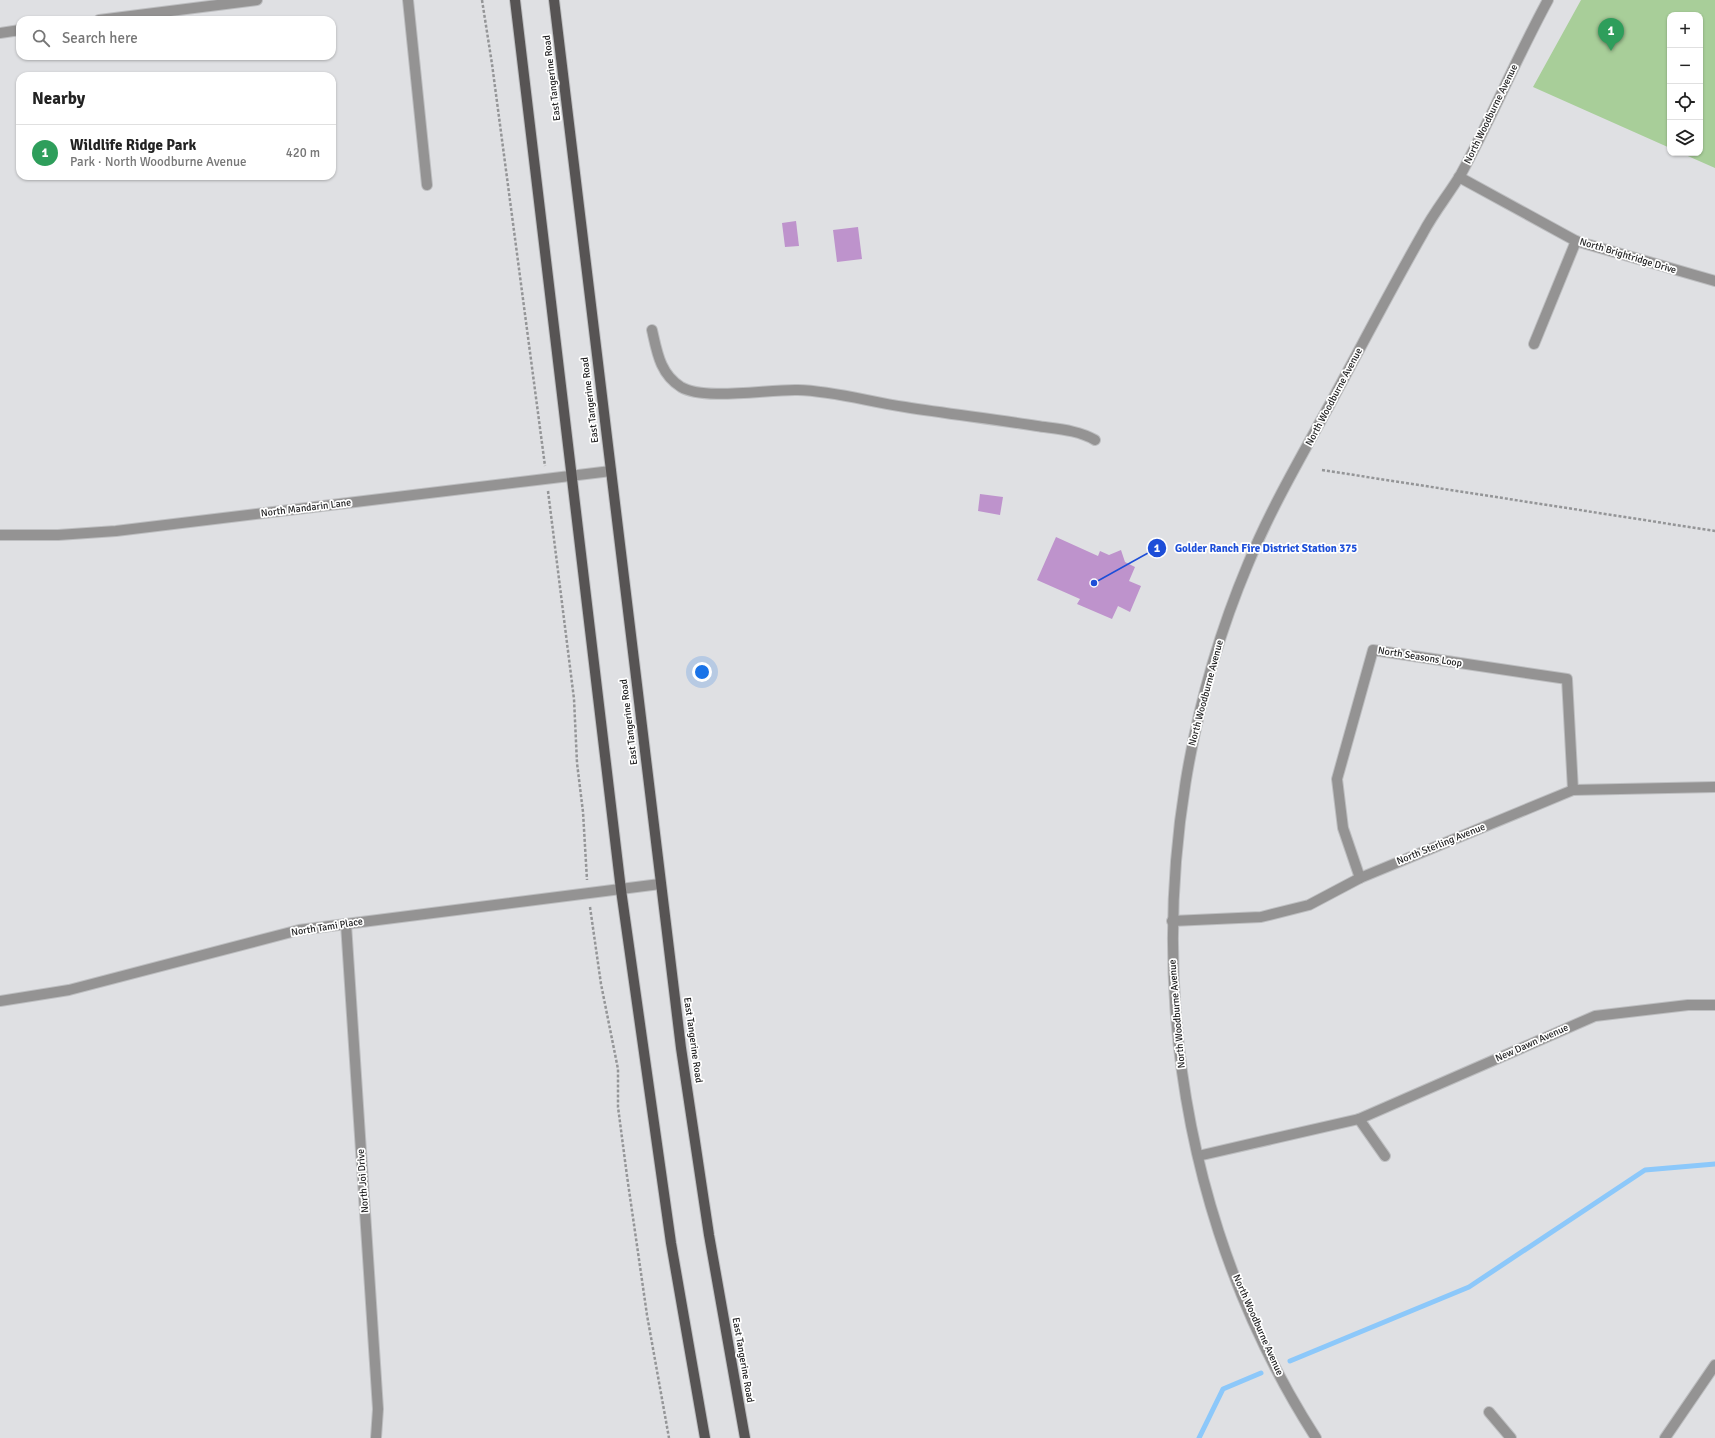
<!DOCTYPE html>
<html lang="en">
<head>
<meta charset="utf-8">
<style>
  :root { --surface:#fff; --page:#f2f2f2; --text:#222; --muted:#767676; --line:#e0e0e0; --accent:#ea580c }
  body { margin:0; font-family:Signika,sans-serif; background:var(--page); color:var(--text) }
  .controls { position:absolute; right:12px; top:12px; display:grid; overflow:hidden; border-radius:8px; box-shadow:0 1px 3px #0004 }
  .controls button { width:36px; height:36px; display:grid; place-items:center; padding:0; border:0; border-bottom:1px solid var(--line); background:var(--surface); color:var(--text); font:20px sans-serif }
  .you { position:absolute; left:702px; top:672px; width:14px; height:14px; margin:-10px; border:3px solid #fff; border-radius:50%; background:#1a73e8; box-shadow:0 0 0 6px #1a73e833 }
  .badge { display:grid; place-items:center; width:26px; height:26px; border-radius:50%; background:var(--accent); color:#fff; font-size:13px; font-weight:700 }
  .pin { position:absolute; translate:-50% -33px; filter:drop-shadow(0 1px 2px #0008) }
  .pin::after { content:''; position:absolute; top:21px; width:14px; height:12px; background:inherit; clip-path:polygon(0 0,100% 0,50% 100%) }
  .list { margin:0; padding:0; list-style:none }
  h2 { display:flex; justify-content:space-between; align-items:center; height:52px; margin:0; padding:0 16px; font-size:17px }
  h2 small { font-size:13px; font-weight:400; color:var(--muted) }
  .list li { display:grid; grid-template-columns:26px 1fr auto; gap:12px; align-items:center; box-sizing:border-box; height:56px; padding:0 16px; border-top:1px solid var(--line) }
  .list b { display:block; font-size:15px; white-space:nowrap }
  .list p { margin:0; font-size:13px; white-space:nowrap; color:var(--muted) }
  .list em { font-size:13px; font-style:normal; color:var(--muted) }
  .icon { flex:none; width:22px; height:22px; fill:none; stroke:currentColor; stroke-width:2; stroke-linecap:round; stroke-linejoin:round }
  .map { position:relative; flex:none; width:1715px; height:1438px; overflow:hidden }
  .search { position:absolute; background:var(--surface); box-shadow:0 1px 3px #0004; left:16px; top:16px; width:320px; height:44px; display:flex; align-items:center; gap:10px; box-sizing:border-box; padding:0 14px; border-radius:12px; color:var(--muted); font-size:15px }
  .panel { position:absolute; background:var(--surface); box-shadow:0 1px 3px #0004; left:16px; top:72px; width:320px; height:108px; border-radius:12px }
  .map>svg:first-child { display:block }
  .green { fill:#a8ce99 }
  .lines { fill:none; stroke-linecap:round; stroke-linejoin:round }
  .stream { stroke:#8cc8fa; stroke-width:5 }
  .building { fill:#be93cc }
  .minor-casing { stroke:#bdbec0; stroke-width:12 }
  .major-casing { stroke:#bdbec0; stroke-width:12 }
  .path { stroke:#949597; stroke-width:2.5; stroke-dasharray:3 2; stroke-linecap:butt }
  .minor { stroke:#949393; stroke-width:10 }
  .major { stroke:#575454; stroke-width:10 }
  .labels { text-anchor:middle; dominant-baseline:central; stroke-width:3.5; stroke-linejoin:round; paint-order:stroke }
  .street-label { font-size:10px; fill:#222223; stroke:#fff }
  .leader { fill:none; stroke:#1d4ed8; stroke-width:1.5 }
  .callout-dot { fill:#1d4ed8; stroke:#fff; stroke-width:1.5 }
  .mark-label { font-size:12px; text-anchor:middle; font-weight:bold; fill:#fff }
  .callout-label { font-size:11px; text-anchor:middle; font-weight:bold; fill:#1d4ed8; stroke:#fff; stroke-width:3.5; stroke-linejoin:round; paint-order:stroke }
</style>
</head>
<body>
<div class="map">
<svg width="1715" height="1438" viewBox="0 0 1715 1438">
  <rect width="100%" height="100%" fill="#dfe0e3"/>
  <path class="green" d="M1581,0H1715V168L1681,153H1700V15H1670V148L1533,87Z"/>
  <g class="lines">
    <g class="stream">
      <path d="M1290,1361L1469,1287L1645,1170L1715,1164"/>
      <path d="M1199,1438L1223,1389L1261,1373"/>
    </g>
  </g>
  <g class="building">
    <path d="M796,221L799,246L785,247L782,223Z"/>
    <path d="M858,227L862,259L837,262L833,230Z"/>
    <path d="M980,494L1003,497L1000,515L978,511Z"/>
    <path d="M1056,537L1098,556L1100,551L1109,555L1121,550L1125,562L1135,567L1129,581L1141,586L1130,612L1118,606L1112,619L1077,604L1080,599L1037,580Z"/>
  </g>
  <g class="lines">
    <defs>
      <g id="minor">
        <path d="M408,0L427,185"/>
        <path d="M99,20L257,0"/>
        <path d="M0,33L20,30"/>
        <path d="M1459,177L1576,241L1715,281"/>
        <path d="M652,330C657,352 660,374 681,387C705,401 768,389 798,390C834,391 870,402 905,407C949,414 993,419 1037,426C1057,429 1078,430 1095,440"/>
        <path d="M1534,344L1576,241"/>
        <path d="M0,535H58L116,531L611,471"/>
        <path d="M1360,878L1343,828L1337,779L1373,650L1567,679L1573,790"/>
        <path d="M1172,921L1261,917L1309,905L1360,878L1573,790L1715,787"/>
        <path d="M346,924L378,1409L376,1438"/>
        <path d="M0,1001L69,990L299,930L660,884"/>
        <path d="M1359,1119L1385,1156"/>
        <path d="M1198,1156L1359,1119L1595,1016L1688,1005H1715"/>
        <path d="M1489,1412L1511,1438"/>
        <path d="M1316,1438C1150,1180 1130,845 1248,564C1271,508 1301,457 1330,404C1361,347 1391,289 1423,233C1434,212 1449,194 1461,174C1492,117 1517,57 1548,0"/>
        <path d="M1665,1438L1715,1365"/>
      </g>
      <g id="major">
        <path d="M515,0L621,890L671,1243L705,1438"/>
        <path d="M554,0L681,1048L709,1235L745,1438"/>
      </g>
    </defs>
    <use href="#minor" class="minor-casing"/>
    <use href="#major" class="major-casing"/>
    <g class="path">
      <path d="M482,0L492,64L545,466"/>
      <path d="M1322,470L1715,531"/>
      <path d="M548,491L574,699L577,763L583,812L587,880"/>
      <path d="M590,907L601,984L618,1069V1107L627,1176L647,1315L669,1438"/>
    </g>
    <use href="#minor" class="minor"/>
    <use href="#major" class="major"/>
  </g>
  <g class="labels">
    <g class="street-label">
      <text transform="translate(552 78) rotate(-97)">East Tangerine Road</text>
      <text transform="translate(1491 114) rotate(-64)">North Woodburne Avenue</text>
      <text transform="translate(1628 256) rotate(17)">North Brightridge Drive</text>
      <text transform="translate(1334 397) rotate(-62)">North Woodburne Avenue</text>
      <text transform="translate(590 400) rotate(-97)">East Tangerine Road</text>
      <text transform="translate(306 508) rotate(-7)">North Mandarin Lane</text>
      <text transform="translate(1420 657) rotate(9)">North Seasons Loop</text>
      <text transform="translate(1206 693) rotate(-75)">North Woodburne Avenue</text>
      <text transform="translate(629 722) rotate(-97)">East Tangerine Road</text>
      <text transform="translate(1441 844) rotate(-22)">North Sterling Avenue</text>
      <text transform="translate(327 927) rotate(-9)">North Tami Place</text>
      <text transform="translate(1177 1014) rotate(-95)">North Woodburne Avenue</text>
      <text transform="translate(693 1040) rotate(82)">East Tangerine Road</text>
      <text transform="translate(1532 1043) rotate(-24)">New Dawn Avenue</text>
      <text transform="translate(363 1181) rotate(-94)">North Joi Drive</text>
      <text transform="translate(1258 1325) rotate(66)">North Woodburne Avenue</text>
      <text transform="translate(743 1360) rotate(80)">East Tangerine Road</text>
    </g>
  </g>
  <path class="leader" d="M1094 583L1157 548"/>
  <g class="callout-dot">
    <circle cx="1094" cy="583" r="4"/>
    <circle cx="1157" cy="548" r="10"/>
  </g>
  <g class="mark-label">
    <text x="1157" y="552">1</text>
  </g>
  <g class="callout-label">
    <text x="1266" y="552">Golder Ranch Fire District Station 375</text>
  </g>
</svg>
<div class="controls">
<button>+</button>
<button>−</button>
<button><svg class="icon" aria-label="locate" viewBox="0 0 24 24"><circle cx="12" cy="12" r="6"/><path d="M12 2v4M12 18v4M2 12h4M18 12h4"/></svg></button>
<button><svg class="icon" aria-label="layers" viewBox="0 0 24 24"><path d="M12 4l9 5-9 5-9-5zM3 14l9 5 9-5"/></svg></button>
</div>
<div class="you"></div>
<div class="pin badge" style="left:1611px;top:51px;background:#2e9e5b">1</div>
<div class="search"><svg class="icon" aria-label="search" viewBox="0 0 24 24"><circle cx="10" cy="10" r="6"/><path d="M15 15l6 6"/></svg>Search here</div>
<section class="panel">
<h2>Nearby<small></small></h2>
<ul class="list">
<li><span class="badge" style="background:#2e9e5b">1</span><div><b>Wildlife Ridge Park</b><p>Park · North Woodburne Avenue</p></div><em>420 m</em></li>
</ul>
</section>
</div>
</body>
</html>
